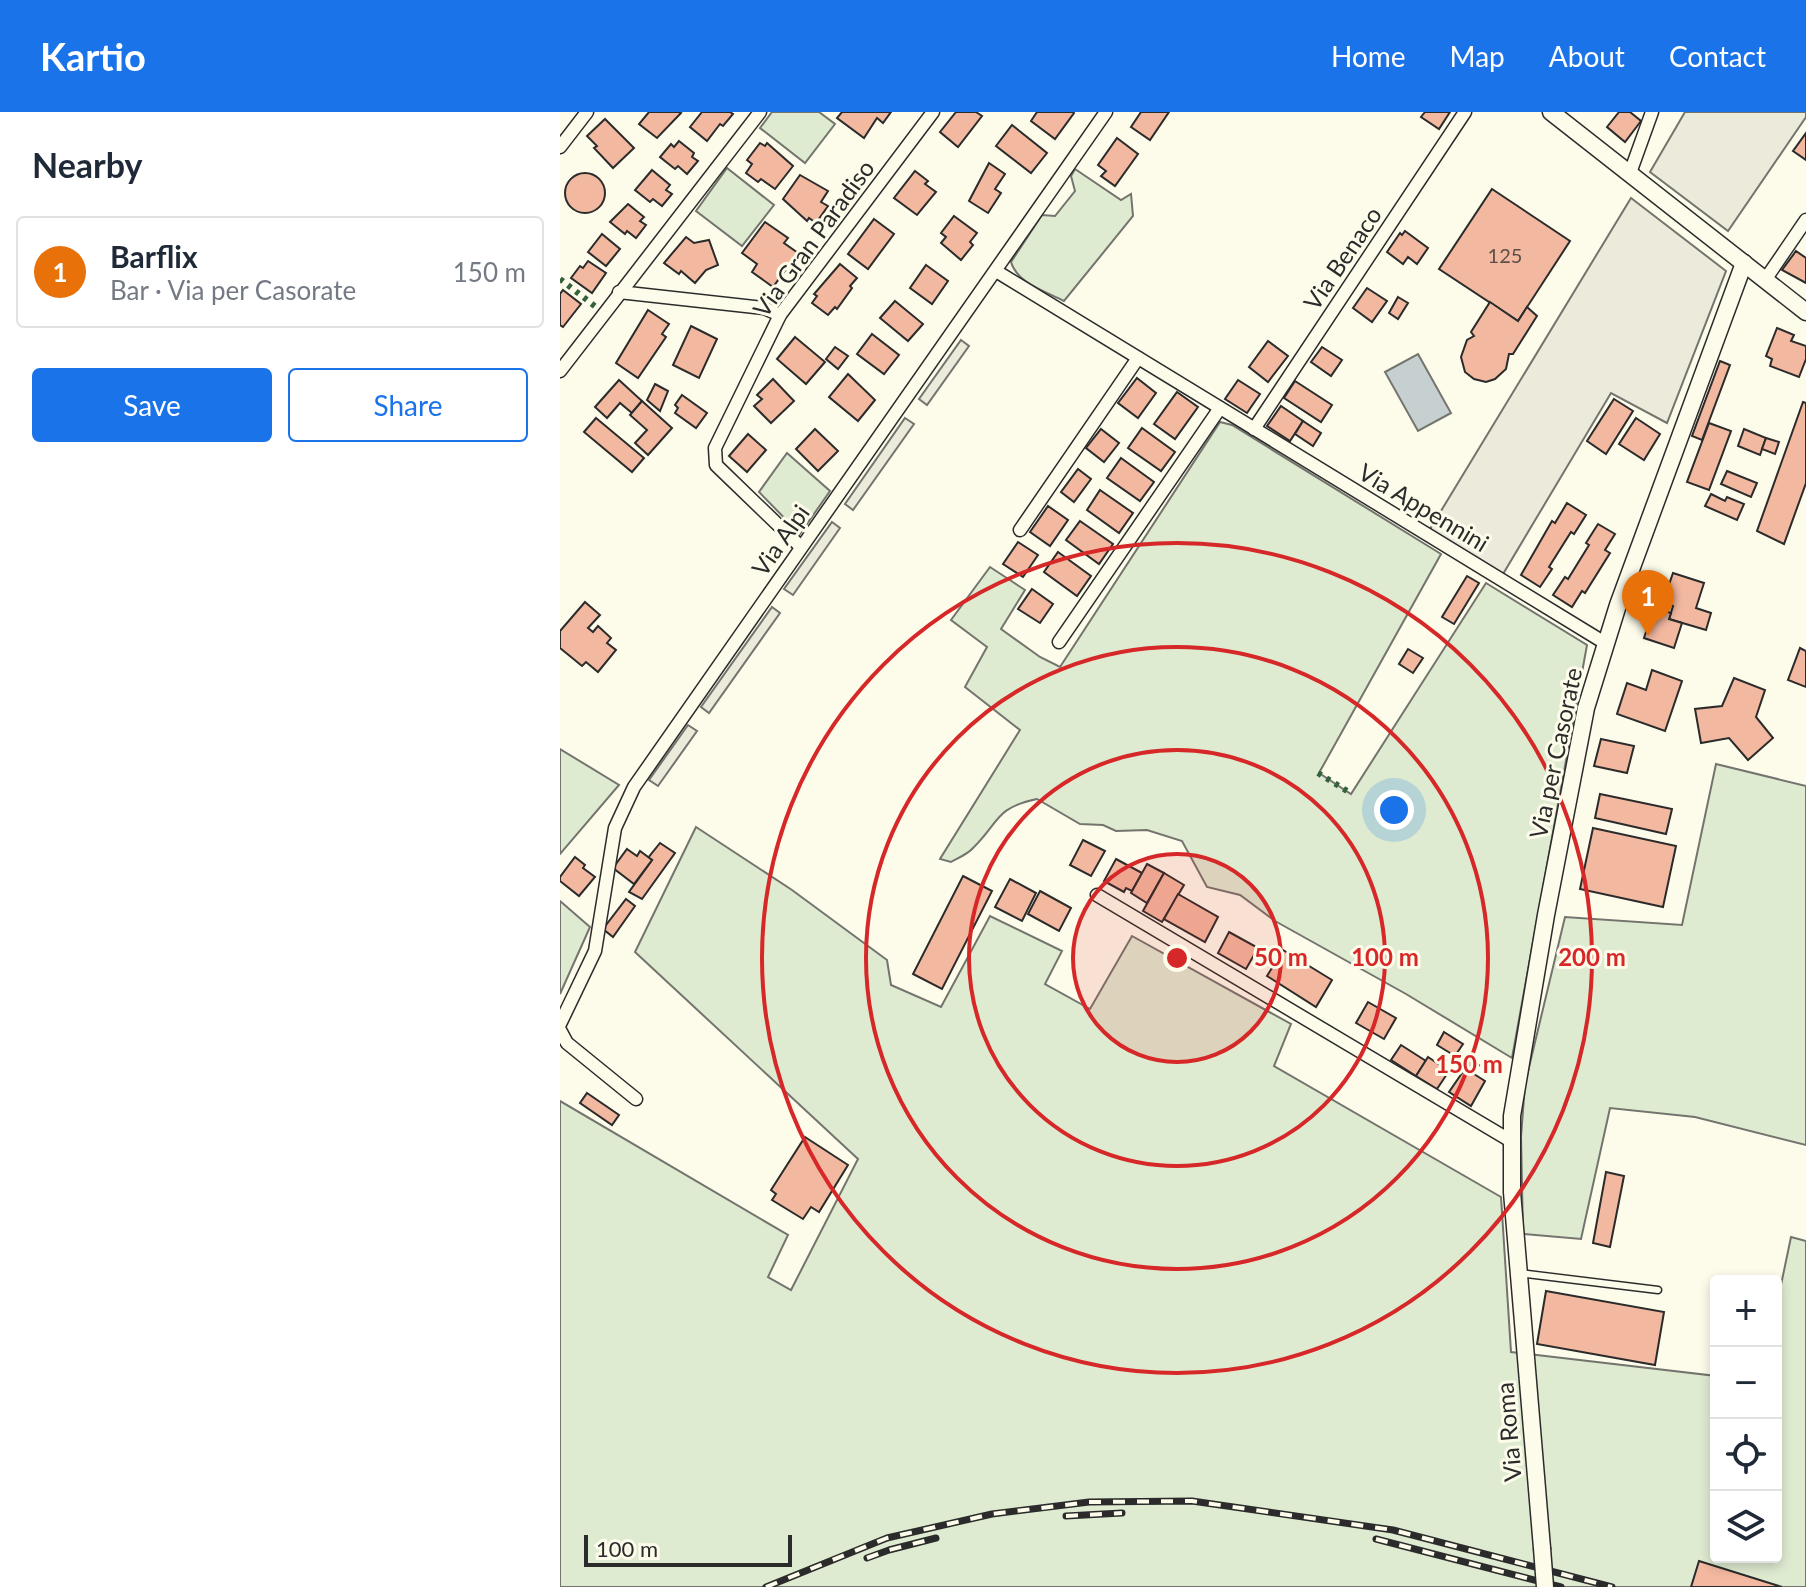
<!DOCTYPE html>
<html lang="en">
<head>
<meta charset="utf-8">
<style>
  :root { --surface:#fff; --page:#f6f6f7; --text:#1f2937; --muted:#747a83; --line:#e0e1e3; --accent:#1a73e8 }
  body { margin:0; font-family:Lato,sans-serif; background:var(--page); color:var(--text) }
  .controls { position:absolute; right:24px; bottom:24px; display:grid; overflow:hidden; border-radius:8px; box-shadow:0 4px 12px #0003 }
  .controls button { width:72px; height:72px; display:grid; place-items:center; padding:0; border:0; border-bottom:2px solid var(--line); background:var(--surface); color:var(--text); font:40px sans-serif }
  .scale { position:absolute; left:24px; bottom:20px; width:208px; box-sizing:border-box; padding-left:8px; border:4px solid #2b2b2b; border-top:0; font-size:22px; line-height:28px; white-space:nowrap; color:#2b2b2b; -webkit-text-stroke:6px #fdfbea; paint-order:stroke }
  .you { position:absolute; left:834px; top:698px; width:28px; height:28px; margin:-20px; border:6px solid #fff; border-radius:50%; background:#1a73e8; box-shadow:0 0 0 12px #1a73e833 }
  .badge { display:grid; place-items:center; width:52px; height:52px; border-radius:50%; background:var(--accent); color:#fff; font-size:26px; font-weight:700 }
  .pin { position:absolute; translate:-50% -66px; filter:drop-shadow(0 2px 4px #0008) }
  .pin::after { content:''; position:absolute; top:42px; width:28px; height:24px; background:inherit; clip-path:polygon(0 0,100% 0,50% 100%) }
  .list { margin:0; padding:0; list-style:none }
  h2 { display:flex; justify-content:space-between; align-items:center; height:104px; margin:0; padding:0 32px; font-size:34px }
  h2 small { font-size:26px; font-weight:400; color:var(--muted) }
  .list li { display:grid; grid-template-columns:52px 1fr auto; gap:24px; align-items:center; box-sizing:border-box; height:112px; margin:0 16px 16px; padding:0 16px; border:2px solid var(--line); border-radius:8px }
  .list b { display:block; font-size:30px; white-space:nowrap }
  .list p { margin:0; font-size:26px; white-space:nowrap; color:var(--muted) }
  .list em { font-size:26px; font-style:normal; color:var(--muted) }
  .actions { display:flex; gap:16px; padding:24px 32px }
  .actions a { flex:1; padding:18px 0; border:2px solid var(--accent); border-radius:8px; text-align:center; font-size:28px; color:var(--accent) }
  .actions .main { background:var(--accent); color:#fff }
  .icon { flex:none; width:44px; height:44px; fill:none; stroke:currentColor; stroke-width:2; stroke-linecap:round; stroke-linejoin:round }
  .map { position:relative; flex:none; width:1246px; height:1475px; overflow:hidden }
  header { display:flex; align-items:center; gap:48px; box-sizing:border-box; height:112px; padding:0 40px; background:var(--accent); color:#fff }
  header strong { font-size:38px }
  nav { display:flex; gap:44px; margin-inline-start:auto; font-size:28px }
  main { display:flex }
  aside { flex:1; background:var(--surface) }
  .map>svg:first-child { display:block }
  .green { fill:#deebd1; stroke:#74746e; stroke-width:2 }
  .parking { fill:#eceadb; stroke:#74746e; stroke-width:2 }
  .water { fill:#c7d0d0; stroke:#74746e; stroke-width:2 }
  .building { fill:#f2b8a0; stroke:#2b2b2b; stroke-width:2 }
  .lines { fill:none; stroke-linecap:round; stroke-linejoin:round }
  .service-casing { stroke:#2b2b2b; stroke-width:9 }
  .minor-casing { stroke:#2b2b2b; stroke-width:15 }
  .tertiary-casing { stroke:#2b2b2b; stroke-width:19 }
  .service { stroke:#fdfbea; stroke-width:6 }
  .minor { stroke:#fdfbea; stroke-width:12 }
  .tertiary { stroke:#fdfbea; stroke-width:16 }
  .rail-casing { stroke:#2b2b2b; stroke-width:7 }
  .rail { stroke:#fdfbea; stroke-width:4; stroke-dasharray:12; stroke-linecap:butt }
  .tertiary-bridge-casing { stroke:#2b2b2b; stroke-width:19; stroke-linecap:butt }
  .tertiary-bridge { stroke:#fdfbea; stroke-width:16 }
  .hedge { stroke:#34623c; stroke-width:6; stroke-dasharray:4 6; stroke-linecap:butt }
  .ring { fill:none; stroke:#d62828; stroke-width:4 }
  .labels { text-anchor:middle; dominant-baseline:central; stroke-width:6; stroke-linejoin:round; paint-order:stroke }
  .number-label { font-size:20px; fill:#5d4e48 }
  .street-label { font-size:24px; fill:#2b2b2b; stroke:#fdfbea }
  .centre { fill:#d62828; stroke:#fdfbea; stroke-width:4 }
  .ring-label { font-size:24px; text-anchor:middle; font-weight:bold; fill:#d62828; stroke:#fdfbea; stroke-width:6; stroke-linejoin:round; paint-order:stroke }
</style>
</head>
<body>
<header>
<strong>Kartio</strong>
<nav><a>Home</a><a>Map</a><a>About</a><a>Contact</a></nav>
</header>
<main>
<aside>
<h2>Nearby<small></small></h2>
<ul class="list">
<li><span class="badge" style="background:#e8710a">1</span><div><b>Barflix</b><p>Bar · Via per Casorate</p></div><em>150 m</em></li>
</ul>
<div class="actions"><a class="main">Save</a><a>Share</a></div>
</aside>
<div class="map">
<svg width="1246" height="1475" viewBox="0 0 1246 1475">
  <rect width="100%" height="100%" fill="#fdfbea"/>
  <g class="green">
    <path d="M212,0H259L275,12L245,51L200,16Z"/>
    <path d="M167,56L214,93L182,134L136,99Z"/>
    <path d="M515,57L561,88L571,82L573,104L504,189C485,179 457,171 451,150L482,103L495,104L515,79L511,64Z"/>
    <path d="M660,310L672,313L881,442L759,661L791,682L926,471L1027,533L952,946L846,882L715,809L680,783L647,775L622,729L587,718L556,719L543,713L520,712L477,687C434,696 440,710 413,736C408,742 398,746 391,750L380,747L460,618L405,575L427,535L391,508L430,455L465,478L441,517L480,545L500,555Z"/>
    <path d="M227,341L270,379L240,422L199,380Z"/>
    <path d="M0,637L59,673L0,742Z"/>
    <path d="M1156,652L1246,674V1033L1135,1005L1050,996L1021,1127L963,1122L961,1025L965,972L1005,805L1122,813Z"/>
    <path d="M136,715L232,778L327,848L331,873L381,895L430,804L502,839L485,872L530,897L572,824L731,912L714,954L941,1085L951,1240L1156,1264V1445H1216V1197L1231,1125L1246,1129V1475H0V989L228,1123L208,1165L231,1178L298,1047L75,840Z"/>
    <path d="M0,789L30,815L0,882Z"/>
  </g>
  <g class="parking">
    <path d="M1125,0H1246V5L1168,119L1090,60Z"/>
    <path d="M1071,86L1166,159L1107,311L1051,281L943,462L870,417Z"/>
    <path d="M401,228L409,234L367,293L359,287Z"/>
    <path d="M345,306L354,312L293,398L285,392Z"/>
    <path d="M272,410L280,416L233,483L224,477Z"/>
    <path d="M212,495L220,501L149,601L141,595Z"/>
    <path d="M128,613L137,619L98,674L89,668Z"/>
  </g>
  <path class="water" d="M858,242L891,301L858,319L825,260Z"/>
  <g class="building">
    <path d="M89,0H119L121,1L97,26L79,12Z"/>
    <path d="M142,0H170L173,2L163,14L160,12L147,29L130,15Z"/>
    <path d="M282,0H331L323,11L317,6L304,26L277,6Z"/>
    <path d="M396,0H416L422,4L398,35L380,20Z"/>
    <path d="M477,0H513L514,1L495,27L471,9Z"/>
    <path d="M581,0H609L590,28L571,15Z"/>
    <path d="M865,0H890L879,17L861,5Z"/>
    <path d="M1059,0H1070L1081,9L1065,30L1047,15Z"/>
    <path d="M45,7L74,36L53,56L34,36L37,34L27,24Z"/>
    <path d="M452,13L487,41L471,61L436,34Z"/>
    <path d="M1246,21V48L1233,39Z"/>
    <path d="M557,26L578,42L555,74L541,64L546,59L538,53Z"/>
    <path d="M119,29L134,41L132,45L138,49L127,62L118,54L115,57L100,45L111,32L114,35Z"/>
    <path d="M200,31L205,34L207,31L233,54L215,77L201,67L198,70L186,61L192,52L187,48Z"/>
    <path d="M429,51L445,62L435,77L441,81L428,101L409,89Z"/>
    <path d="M92,58L110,73L106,78L112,82L102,94L93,87L90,90L75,78Z"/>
    <path d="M355,59L368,69L365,72L376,80L357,103L334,86Z"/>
    <circle cx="25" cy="81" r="20"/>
    <path d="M240,63L268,79L261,90L268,94L256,111L249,106L247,109L223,87Z"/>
    <path d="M932,77L1010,129L958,209L879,157Z"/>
    <path d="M68,92L84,105L80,109L86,113L76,126L67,119L65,122L50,110Z"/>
    <path d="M394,104L417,121L410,130L413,133L401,148L381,131L386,125L381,121Z"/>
    <path d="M314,107L334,122L308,157L288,142Z"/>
    <path d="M205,110L228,126L224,131L238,141L213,175L192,160L197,152L182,141Z"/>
    <path d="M845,119L868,136L857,152L848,145L843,152L827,140L840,121L842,123Z"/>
    <path d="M42,122L60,137L46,154L28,140Z"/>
    <path d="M126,125L134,131L149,128L158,153L146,158L135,171L121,159L119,162L104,151Z"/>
    <path d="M1236,139L1246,146V171L1222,158Z"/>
    <path d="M28,149L46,161L32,181L11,166L20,154L23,156Z"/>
    <path d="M280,152L297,166L290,174L292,176L277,197L275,195L268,203L252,191L257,184L254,182Z"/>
    <path d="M366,153L388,169L372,192L350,176Z"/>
    <path d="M807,176L827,189L812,210L793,196Z"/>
    <path d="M3,178L21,192L3,215L0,213V182Z"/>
    <path d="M838,185L848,191L838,207L829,201Z"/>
    <path d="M335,189L363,212L348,229L320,206Z"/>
    <path d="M930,190L958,209L967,195L977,204L953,242H949L946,257L935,267L926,270L914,267L905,260L901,245L907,228L914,224L911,220Z"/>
    <path d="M88,198L109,212L102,222L106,225L78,266L56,251Z"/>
    <path d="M131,214L157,227L139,266L113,253Z"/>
    <path d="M1217,216L1234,223L1231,229L1246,234V247L1239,265L1210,254L1212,247L1206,244Z"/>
    <path d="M312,222L339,243L324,262L297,242Z"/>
    <path d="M235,225L265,250L246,272L217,247Z"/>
    <path d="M708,229L728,244L708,270L689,255Z"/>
    <path d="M275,235L288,244L278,257L266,247Z"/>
    <path d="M762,235L782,248L771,264L751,250Z"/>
    <path d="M1160,249L1170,253L1142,328L1132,324Z"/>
    <path d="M288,262L315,288L298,309L269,285Z"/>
    <path d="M577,266L596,281L578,306L558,291Z"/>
    <path d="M213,267L234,289L211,311L194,294L202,287L197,283Z"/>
    <path d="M59,268L82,289L72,301L60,291L47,306L35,295Z"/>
    <path d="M678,268L700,282L687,301L665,287Z"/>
    <path d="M735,269L772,293L761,310L724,286Z"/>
    <path d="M95,272L108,279L100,299L87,288Z"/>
    <path d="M617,280L638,295L615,327L594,312Z"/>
    <path d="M122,283L147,301L136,316L115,301L118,296L115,293Z"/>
    <path d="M1054,287L1073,299L1046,342L1027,329Z"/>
    <path d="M82,289L112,316L88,343L75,331L87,318L70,303Z"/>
    <path d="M1243,290L1246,291V371L1224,432L1197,419Z"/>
    <path d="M721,294L743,309L730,329L707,314Z"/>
    <path d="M36,306L84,346L72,360L24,320Z"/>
    <path d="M1076,306L1100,322L1084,348L1059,332Z"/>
    <path d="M743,309L761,321L753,334L735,322Z"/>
    <path d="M1149,311L1171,319L1149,378L1127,370Z"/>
    <path d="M582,316L615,340L601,359L568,336Z"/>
    <path d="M255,317L278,339L258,359L236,337Z"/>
    <path d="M541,317L559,331L544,350L526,336Z"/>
    <path d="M1184,317L1206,326L1200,343L1178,334Z"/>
    <path d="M188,322L206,338L187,360L169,344Z"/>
    <path d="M1206,326L1219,330L1215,342L1202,337Z"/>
    <path d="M561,346L594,370L580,389L547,366Z"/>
    <path d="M518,357L531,367L514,390L501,380Z"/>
    <path d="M1167,359L1197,371L1191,385L1161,372Z"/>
    <path d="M540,378L573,401L559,421L527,398Z"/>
    <path d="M1151,382L1165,389L1167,385L1184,392L1177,408L1145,394Z"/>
    <path d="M1007,391L1026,403L1014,422L1011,420L989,455L992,457L980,475L961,463L992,409L995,411Z"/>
    <path d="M488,394L508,408L490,434L470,420Z"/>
    <path d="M520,409L553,432L539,452L506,428Z"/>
    <path d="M1038,412L1055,422L1045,438L1050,441L1025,481L1022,479L1012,495L993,483L1005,465L1008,467L1029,433L1026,431Z"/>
    <path d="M458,430L478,443L463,465L443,452Z"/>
    <path d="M498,440L531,464L517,484L484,460Z"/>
    <path d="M1113,461L1144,471L1136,496L1151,501L1146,518L1109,507L1113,494L1103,490Z"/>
    <path d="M907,464L919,471L894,512L882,505Z"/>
    <path d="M472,477L493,492L480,511L458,497Z"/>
    <path d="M25,490L40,503L28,516L33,520L38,514L51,526L47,531L56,538L38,560L26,550L22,554L0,536V519Z"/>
    <path d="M1094,495L1111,501L1109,507L1122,511L1114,536L1084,526Z"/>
    <path d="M1240,536L1246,539V575L1228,568Z"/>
    <path d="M848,537L863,546L853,561L839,552Z"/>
    <path d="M1092,558L1122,569L1105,619L1057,602L1067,571L1086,578Z"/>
    <path d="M1174,566L1205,578L1196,605L1213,626L1188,648L1169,626L1141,631L1135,597L1162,594Z"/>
    <path d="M1041,627L1074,634L1067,661L1034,654Z"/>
    <path d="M1040,682L1112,697L1106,722L1035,706Z"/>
    <path d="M1033,716L1116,734L1103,795L1020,777Z"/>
    <path d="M523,728L545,739L531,764L510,753Z"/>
    <path d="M100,731L115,741L82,787L69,780L92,748L88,746Z"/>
    <path d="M67,737L77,744L80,739L92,748L74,772L53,756Z"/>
    <path d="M15,745L25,753L23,756L35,765L19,784L0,769V765Z"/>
    <path d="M556,747L582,761L572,779L566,776L564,780L544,769Z"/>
    <path d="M587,752L604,761L587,791L571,781Z"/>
    <path d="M604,761L624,773L602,810L583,799Z"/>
    <path d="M403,764L432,779L382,877L353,862Z"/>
    <path d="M450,767L476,781L462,809L435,795Z"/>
    <path d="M480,779L511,796L499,819L468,802Z"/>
    <path d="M618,782L658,805L645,830L604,807Z"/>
    <path d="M66,787L75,794L53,825L43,817Z"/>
    <path d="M669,820L698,836L686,857L658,841Z"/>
    <path d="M723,838L772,868L756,895L707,864Z"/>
    <path d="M808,890L836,906L824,927L796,911Z"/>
    <path d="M884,920L903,932L895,944L877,933Z"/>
    <path d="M841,933L866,949L856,964L831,948Z"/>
    <path d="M868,945L889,959L877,977L856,964Z"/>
    <path d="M911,948L919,953L914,962L925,969L911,994L889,980Z"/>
    <path d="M27,981L59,1003L52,1013L20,991Z"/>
    <path d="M245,1025L288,1053L259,1100L251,1095L243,1107L212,1088L216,1082L211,1078Z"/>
    <path d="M1046,1060L1064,1064L1050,1135L1033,1131Z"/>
    <path d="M986,1179L1104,1200L1095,1253L977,1232Z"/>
    <path d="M1139,1449L1222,1475H1131Z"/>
  </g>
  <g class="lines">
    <defs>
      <path id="service" d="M959,1161L1098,1178"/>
      <g id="minor">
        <path d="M0,35L27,0"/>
        <path d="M1070,61L1092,0"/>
        <path d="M436,159L1045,531"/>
        <path d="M1205,168L1246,108"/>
        <path d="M59,180L204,196L220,203"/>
        <path d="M0,259L200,0"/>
        <path d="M694,317L905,0"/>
        <path d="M460,418L578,246"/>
        <path d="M241,435L156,353L155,336L220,203L373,0"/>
        <path d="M499,530L660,296"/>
        <path d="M537,783L951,1029"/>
        <path d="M0,912L35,839L55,716L74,675L546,0"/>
        <path d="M0,918L7,931L76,987"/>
      </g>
      <g id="tertiary">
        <path d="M991,0L1246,200"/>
        <path d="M982,1436L952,1080V1004L986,803L1026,596L1058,493L1184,151"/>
      </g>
    </defs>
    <use href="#service" class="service-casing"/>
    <use href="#minor" class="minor-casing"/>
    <use href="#tertiary" class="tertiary-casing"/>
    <use href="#service" class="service"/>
    <use href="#minor" class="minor"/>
    <use href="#tertiary" class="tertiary"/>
    <defs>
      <g id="rail">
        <path d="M506,1404L562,1401"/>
        <path d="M816,1427L1001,1475"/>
        <path d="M307,1446L329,1438L376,1426"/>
        <path d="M206,1475L327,1426L432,1402L529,1390L632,1389L833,1418L1052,1475"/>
      </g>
    </defs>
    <use href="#rail" class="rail-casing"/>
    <use href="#rail" class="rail"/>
    <defs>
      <path id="tertiary-bridge" d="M982,1436L985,1475"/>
    </defs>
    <use href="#tertiary-bridge" class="tertiary-bridge-casing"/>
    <use href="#tertiary-bridge" class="tertiary-bridge"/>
    <g class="hedge">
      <path d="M0,167L36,195"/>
      <path d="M758,661L792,682"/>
    </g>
  </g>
  <circle cx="617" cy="846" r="104" fill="#d62828" fill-opacity=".12"/>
  <g class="ring">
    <circle cx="617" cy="846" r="104"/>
    <circle cx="617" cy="846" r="208"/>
    <circle cx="617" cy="846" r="311"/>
    <circle cx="617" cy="846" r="415"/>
  </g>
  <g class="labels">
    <g class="number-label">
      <text x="945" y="143">125</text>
    </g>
    <g class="street-label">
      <text transform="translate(253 126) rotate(-54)">Via Gran Paradiso</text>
      <text transform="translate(782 146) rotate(-56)">Via Benaco</text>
      <text transform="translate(864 395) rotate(31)">Via Appennini</text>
      <text transform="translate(220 428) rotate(-55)">Via Alpi</text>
      <text transform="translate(995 641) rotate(-78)">Via per Casorate</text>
      <text transform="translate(948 1320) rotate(-95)">Via Roma</text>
    </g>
  </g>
  <circle cx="617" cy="846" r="12" class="centre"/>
  <g class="ring-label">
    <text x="721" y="854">50 m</text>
    <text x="825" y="854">100 m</text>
    <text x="1032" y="854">200 m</text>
    <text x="909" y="961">150 m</text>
  </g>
</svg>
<div class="controls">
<button>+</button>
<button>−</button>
<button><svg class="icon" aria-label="locate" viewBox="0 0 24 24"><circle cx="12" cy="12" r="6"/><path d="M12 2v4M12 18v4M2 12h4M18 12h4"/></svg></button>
<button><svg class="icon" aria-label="layers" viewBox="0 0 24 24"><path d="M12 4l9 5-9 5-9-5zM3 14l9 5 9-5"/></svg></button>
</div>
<div class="scale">100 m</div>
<div class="you"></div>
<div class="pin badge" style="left:1088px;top:524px;background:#e8710a">1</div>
</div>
</main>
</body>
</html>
